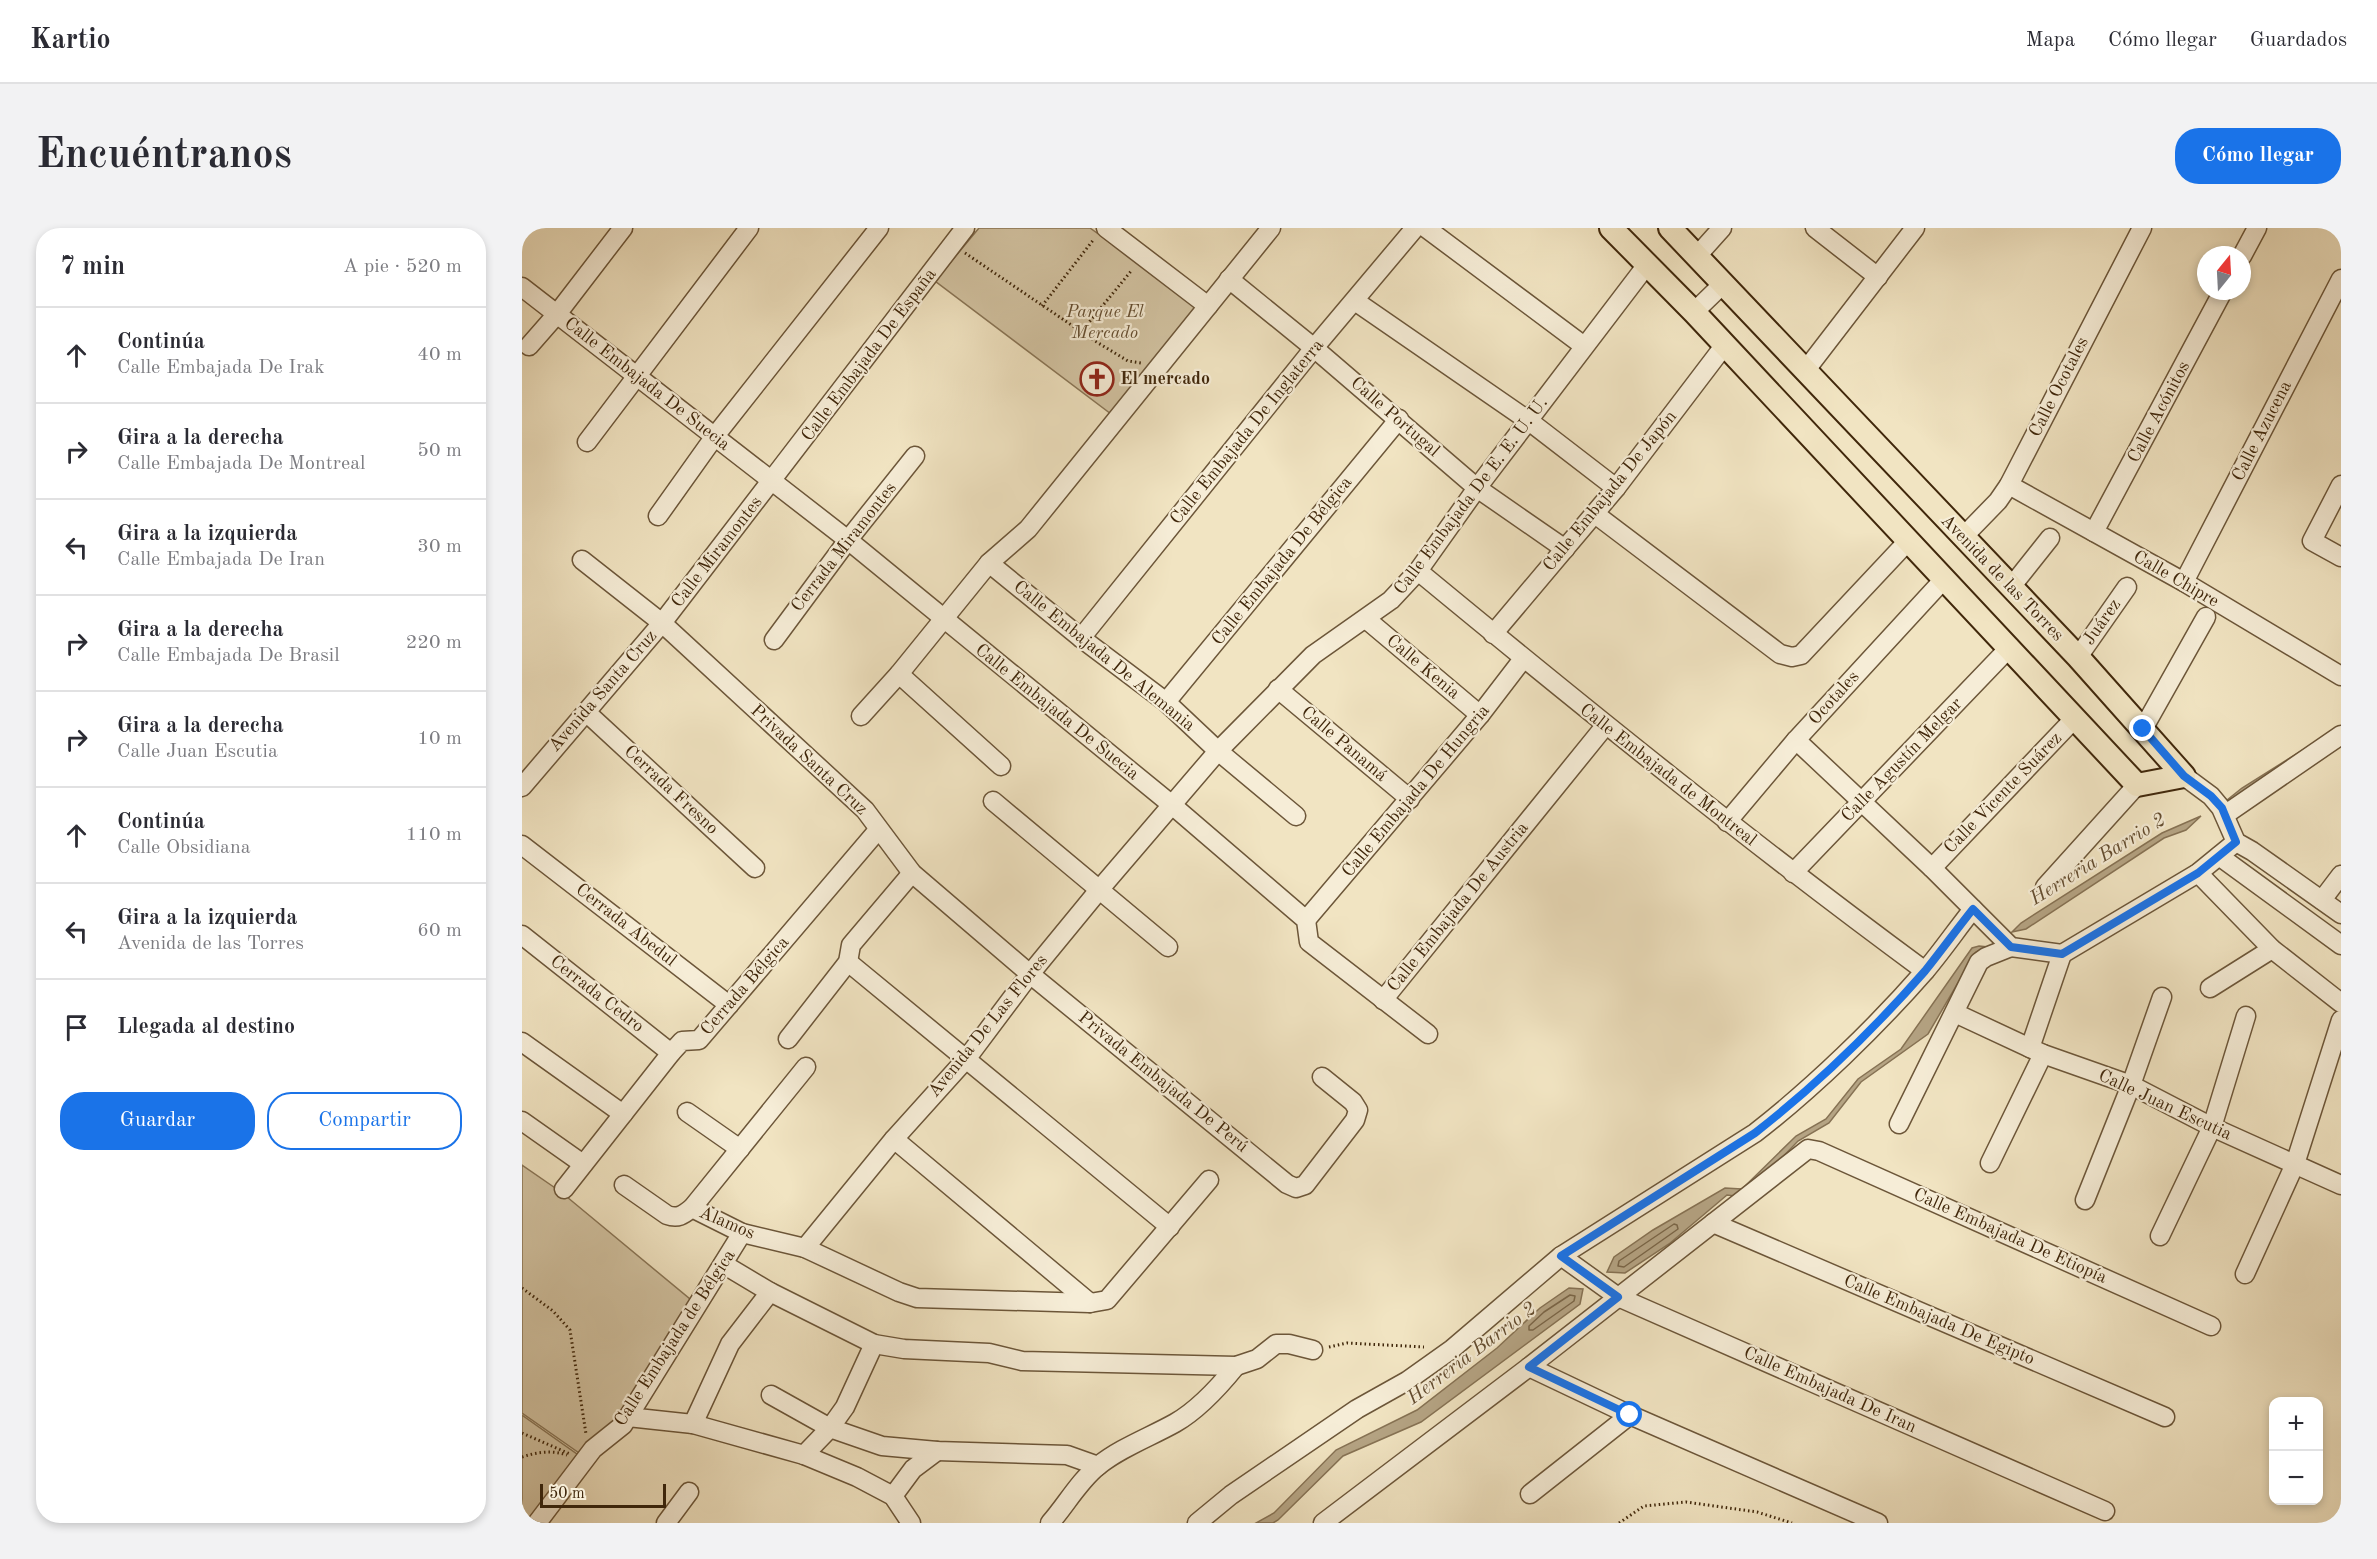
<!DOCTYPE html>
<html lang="es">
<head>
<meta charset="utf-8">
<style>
  :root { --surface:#fff; --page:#f2f2f3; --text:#2b2b33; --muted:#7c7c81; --line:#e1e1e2; --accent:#1a73e8 }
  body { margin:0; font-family:"Old Standard TT",serif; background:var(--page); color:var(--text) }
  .controls { position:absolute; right:18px; bottom:18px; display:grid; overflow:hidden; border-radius:12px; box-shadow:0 3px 9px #0003 }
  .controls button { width:54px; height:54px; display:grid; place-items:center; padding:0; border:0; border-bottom:2px solid var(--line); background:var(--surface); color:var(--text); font:30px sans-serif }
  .compass { position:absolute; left:1675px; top:18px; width:54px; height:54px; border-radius:50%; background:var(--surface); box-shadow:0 3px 9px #0003; rotate:18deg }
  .scale { position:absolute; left:18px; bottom:15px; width:126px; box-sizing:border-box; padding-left:6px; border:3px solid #40270b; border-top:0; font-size:16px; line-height:21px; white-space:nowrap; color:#40270b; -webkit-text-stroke:4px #f6edd7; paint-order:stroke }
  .stop { position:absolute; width:18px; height:18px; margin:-14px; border:4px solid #1a73e8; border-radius:50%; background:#fff }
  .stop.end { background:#1a73e8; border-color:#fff; box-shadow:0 2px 6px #0008 }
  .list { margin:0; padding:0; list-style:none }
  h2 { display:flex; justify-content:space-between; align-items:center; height:78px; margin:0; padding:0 24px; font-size:26px }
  h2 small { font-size:20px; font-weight:400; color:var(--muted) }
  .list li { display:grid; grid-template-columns:39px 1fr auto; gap:18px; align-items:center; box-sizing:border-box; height:96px; padding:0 24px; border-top:2px solid var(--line) }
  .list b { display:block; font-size:22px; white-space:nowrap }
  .list p { margin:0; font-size:20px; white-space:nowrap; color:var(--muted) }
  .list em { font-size:20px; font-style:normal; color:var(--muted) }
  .actions { display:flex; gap:12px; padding:18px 24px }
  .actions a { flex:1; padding:14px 0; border:2px solid var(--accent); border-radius:24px; text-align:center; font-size:21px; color:var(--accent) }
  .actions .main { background:var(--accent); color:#fff }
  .icon { flex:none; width:33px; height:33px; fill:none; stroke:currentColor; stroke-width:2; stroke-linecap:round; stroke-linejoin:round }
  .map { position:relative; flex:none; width:1819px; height:1295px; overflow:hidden; border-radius:24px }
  header { display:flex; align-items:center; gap:36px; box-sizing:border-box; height:84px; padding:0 30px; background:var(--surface); border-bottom:2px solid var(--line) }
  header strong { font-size:28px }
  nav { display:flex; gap:33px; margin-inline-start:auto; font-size:21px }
  .intro { display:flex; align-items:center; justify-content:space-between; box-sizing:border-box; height:144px; padding:0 36px }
  h1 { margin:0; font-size:42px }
  .button { padding:15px 27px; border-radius:24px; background:var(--accent); color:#fff; font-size:21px; font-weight:700 }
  main { display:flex; gap:36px; padding:0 36px }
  aside { flex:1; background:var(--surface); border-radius:24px; box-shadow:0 3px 9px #0003 }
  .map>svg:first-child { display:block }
  .green { fill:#d3c4a3; stroke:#8a7657; stroke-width:1.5 }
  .water { fill:#b5a484; stroke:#867254; stroke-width:1.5 }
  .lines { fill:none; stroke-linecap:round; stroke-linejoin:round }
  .shore { stroke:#7a6648; stroke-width:1.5 }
  .minor-casing { stroke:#6c5639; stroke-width:21 }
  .major-casing { stroke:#40270b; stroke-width:26 }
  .path { stroke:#40270b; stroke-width:3; stroke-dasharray:1.5 3; stroke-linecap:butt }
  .minor { stroke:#f6edd7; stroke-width:18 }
  .major { stroke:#f1e4c2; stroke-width:22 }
  .route { stroke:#1a73e8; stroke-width:8 }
  .labels { text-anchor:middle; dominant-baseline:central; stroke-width:4.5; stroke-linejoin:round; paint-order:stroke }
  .park-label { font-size:18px; font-style:italic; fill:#654e31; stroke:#f6edd7 }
  .street-label { font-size:18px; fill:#40270b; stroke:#f6edd7 }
  .poi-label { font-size:18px; font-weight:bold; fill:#40270b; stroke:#f6edd7; text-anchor:start }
  .water-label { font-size:20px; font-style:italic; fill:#634c2f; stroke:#f6edd7 }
</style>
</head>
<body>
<header>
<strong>Kartio</strong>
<nav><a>Mapa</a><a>Cómo llegar</a><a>Guardados</a></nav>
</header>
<div class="intro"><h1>Encuéntranos</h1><a class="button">Cómo llegar</a></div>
<main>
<aside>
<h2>7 min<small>A pie · 520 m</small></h2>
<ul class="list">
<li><svg class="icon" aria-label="ahead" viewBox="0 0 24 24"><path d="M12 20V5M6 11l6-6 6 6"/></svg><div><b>Continúa</b><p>Calle Embajada De Irak</p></div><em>40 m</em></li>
<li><svg class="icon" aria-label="right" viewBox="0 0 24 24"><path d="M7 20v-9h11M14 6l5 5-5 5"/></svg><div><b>Gira a la derecha</b><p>Calle Embajada De Montreal</p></div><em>50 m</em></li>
<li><svg class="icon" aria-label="left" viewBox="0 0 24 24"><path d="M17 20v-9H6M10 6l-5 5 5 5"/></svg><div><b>Gira a la izquierda</b><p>Calle Embajada De Iran</p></div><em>30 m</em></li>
<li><svg class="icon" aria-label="right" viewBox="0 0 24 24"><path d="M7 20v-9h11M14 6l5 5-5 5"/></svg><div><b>Gira a la derecha</b><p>Calle Embajada De Brasil</p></div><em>220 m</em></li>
<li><svg class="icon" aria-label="right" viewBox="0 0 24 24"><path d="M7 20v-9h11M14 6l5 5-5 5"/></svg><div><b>Gira a la derecha</b><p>Calle Juan Escutia</p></div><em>10 m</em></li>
<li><svg class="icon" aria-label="ahead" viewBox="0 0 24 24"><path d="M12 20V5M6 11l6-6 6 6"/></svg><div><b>Continúa</b><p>Calle Obsidiana</p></div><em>110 m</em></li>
<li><svg class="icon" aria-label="left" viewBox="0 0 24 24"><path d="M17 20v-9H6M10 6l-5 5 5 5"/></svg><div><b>Gira a la izquierda</b><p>Avenida de las Torres</p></div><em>60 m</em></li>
<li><svg class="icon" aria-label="arrive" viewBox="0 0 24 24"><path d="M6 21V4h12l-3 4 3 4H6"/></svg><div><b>Llegada al destino</b></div></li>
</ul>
<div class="actions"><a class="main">Guardar</a><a>Compartir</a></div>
</aside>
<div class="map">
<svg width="1819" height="1295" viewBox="0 0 1819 1295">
  <rect width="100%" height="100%" fill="#f1e4c2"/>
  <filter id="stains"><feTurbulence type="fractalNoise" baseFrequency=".00333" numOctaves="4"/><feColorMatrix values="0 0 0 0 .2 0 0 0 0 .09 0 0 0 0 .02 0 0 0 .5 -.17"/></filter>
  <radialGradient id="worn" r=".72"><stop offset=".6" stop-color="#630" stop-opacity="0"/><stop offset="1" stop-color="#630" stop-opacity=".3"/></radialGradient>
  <g class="green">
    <path d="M457,0H568L686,85L597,192L413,53Z"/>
    <path d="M0,937L39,964L174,1076L70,1234L0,1185Z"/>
    <path d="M0,1187L69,1236L22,1295H0Z"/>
  </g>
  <g class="water">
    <path d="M1803,508L1723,566L1705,572L1720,560Z"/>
    <path d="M1679,588L1664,602L1642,610L1504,701L1490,704L1499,695L1640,605Z"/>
    <path d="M1457,718L1466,719L1454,724L1406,806L1339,854L1307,895L1276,913L1222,969L1205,967L1147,1016L1103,1045L1085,1044L1092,1029L1131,1002L1203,960L1220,961L1274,908L1304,891L1336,851L1379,821L1450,720Z"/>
    <path d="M1047,1060L1061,1061L1058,1076L899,1194L821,1228L756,1292L751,1295H734L752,1285L814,1222L895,1182L975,1120L1018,1080Z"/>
  </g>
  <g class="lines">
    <g class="shore">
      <path d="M1152,996L1155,997L1156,1001L1102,1039L1096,1038L1097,1033Z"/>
      <path d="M1048,1067L1053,1068L1052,1073L1011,1102H1007V1098L1022,1084Z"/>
    </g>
    <defs>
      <g id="minor">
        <path d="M584,0L686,78"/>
        <path d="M904,0L1062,118"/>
        <path d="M1293,0L1356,49"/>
        <path d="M1720,28L1735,0"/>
        <path d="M1174,29L1200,0"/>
        <path d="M707,51L792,120L955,260L1043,321"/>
        <path d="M0,59L326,312L650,577L784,692L787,714L906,806"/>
        <path d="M833,73L1007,193L1094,260"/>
        <path d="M1172,84L1200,57"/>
        <path d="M7,118L35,86L101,0"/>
        <path d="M1283,143L1393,0"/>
        <path d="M65,214L227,0"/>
        <path d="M1487,257L1662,354L1819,448"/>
        <path d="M1819,257L1790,313L1819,329"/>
        <path d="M1073,286L1258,426L1270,429L1279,427L1387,312"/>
        <path d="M136,288L193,208L357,0"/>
        <path d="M1572,304L1701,63"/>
        <path d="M1441,309L1476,273L1487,257L1620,0"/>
        <path d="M60,332L140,395L343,582L390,645L508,746L765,956L774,960L783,957L833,892L836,882L831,874L800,849"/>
        <path d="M467,335L559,410L644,474L696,523L774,588"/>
        <path d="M896,343C1062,480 1229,615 1403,743"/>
        <path d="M1662,354L1819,51"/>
        <path d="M1489,359L1528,310"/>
        <path d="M844,391L958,487"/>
        <path d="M971,406L1094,260L1202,118"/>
        <path d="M559,410L792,120L893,0"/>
        <path d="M252,412L326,312L393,228"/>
        <path d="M1556,429L1605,359"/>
        <path d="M377,446L479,538"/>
        <path d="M756,461L888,571"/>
        <path d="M644,474L877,191"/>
        <path d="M64,484L233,640"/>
        <path d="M339,488L377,446L467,335L506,301L749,0"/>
        <path d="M1621,501L1684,389"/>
        <path d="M1274,512L1410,640L1489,719L1540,726L1676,645L1714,614"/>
        <path d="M1662,548L1689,568L1699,580L1714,614L1730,623L1819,686"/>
        <path d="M0,559L140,395L443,0"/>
        <path d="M471,573L646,719"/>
        <path d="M1704,586L1819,507"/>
        <path d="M1205,594L1274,512L1423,350"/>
        <path d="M0,617L207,777"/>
        <path d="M1697,628L1819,717"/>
        <path d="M1410,640L1552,491"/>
        <path d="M1271,645L1488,419"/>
        <path d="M1676,645L1750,721L1819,775"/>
        <path d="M1523,659L1615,557"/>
        <path d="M1800,672L1819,647"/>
        <path d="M784,692L958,487L1001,431"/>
        <path d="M0,707L149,825"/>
        <path d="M326,734L648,999"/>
        <path d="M1688,760L1750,721"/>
        <path d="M861,772L1083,498"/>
        <path d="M1433,785L1521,826L1609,857L1690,899L1819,957"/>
        <path d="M266,811L326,734L329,717L390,645"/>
        <path d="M0,814L101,886"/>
        <path d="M1508,820L1540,726"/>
        <path d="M165,884L218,921"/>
        <path d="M0,893L61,936"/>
        <path d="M1377,896L1457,734L1464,729L1489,719"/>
        <path d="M372,911L568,1075"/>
        <path d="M1468,935L1521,826"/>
        <path d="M102,957L145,987C156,991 161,987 170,980L220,1005L283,1020L377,1064L395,1070L568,1075L585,1072L687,952"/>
        <path d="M42,961L149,825L160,813L177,812L356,602"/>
        <path d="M1563,972L1609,857L1640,769"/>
        <path d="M170,980L284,839"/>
        <path d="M1191,995L1643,1189"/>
        <path d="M1638,1008L1690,899L1724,788"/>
        <path d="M283,1020L372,911L445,830L508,746L577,662L696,523L791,427L869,372L896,343L955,260L1124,38"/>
        <path d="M1039,1028L1096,1069L1583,1283"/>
        <path d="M201,1036L248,1064L352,1116L382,1121L467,1125L500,1133L714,1138L735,1131L754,1116H767L791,1122"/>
        <path d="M1723,1046L1773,936L1819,792"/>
        <path d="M1007,1139L1108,1187L1356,1295"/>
        <path d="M249,1167L308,1200L360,1218L415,1223L545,1227L576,1238"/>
        <path d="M106,1189L171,1196L282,1227L335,1249L371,1268L389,1295"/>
        <path d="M171,1196L208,1116L248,1064"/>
        <path d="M282,1227L308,1200L323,1179L352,1116"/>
        <path d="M1008,1266L1108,1187"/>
        <path d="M371,1268L391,1241L415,1223"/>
        <path d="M15,1295L71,1221L101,1197L220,1005"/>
        <path d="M144,1295L167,1264"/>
        <path d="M528,1295C544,1277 557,1253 576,1238C598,1220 628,1209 653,1195C676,1182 697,1159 714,1138"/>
        <path d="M675,1295L709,1267L835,1181L885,1153L930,1121L1039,1028L1233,905C1291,860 1354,799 1403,743C1420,723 1435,701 1451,681"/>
        <path d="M801,1295L1007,1139L1286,921L1297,923L1689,1098"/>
      </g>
      <path id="major" d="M1089,0L1172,84L1615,557L1662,548L1556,429L1148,0"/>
    </defs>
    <use href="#minor" class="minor-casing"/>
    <use href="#major" class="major-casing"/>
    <g class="path">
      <path d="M443,25L573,113L606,133L619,135"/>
      <path d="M520,78L572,11"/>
      <path d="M559,104L610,42"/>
      <path d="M0,1060L31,1083L48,1102L64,1206"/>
      <path d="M807,1119L825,1115L902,1119"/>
      <path d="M0,1205L48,1226"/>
      <path d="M0,1229C15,1224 30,1222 45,1227"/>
      <path d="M1097,1295L1122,1278L1164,1274L1235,1284L1270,1295"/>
    </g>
    <use href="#minor" class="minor"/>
    <use href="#major" class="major"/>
  </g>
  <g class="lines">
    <path class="route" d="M1108,1187L1007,1139L1096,1069L1039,1028L1233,905C1292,859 1353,800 1403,743C1419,723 1435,701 1451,681L1489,719L1540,726L1676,645L1714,614L1700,580L1689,568L1662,548L1621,501"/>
  </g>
  <defs>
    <symbol id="church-ring" viewBox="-11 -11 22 22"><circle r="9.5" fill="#f6edd7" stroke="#8f2418" stroke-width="1.5"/><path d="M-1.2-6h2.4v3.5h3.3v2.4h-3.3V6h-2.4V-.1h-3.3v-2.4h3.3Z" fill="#8f2418"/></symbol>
  </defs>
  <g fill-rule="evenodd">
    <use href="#church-ring" x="556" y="132" width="38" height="38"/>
  </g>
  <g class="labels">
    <g class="park-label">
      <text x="583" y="84">Parque El<tspan x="583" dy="21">Mercado</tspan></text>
    </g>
    <g class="street-label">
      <text transform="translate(347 127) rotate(-53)">Calle Embajada De España</text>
      <text transform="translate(125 156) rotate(38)">Calle Embajada De Suecia</text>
      <text transform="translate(1537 159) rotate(-63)">Calle Ocotales</text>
      <text transform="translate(1637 184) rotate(-62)">Calle Acónitos</text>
      <text transform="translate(873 189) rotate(41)">Calle Portugal</text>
      <text transform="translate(1740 203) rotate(-63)">Calle Azucena</text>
      <text transform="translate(725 204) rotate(-51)">Calle Embajada De Inglaterra</text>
      <text transform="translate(1088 263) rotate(-51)">Calle Embajada De Japón</text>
      <text transform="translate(949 268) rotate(-53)">Calle Embajada De E. E. U. U.</text>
      <text transform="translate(322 319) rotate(-52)">Cerrada Miramontes</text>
      <text transform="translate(195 324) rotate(-52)">Calle Miramontes</text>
      <text transform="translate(760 333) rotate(-51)">Calle Embajada De Bélgica</text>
      <text transform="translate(1480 350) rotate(46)">Avenida de las Torres</text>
      <text transform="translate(1654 351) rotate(30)">Calle Chipre</text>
      <text transform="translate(1580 394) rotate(-55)">Juárez</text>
      <text transform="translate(582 428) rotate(39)">Calle Embajada De Alemania</text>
      <text transform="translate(901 439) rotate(40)">Calle Kenia</text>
      <text transform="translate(81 463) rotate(-49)">Avenida Santa Cruz</text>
      <text transform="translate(1312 470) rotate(-48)">Ocotales</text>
      <text transform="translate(535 484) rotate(39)">Calle Embajada De Suecia</text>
      <text transform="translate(822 516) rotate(40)">Calle Panamá</text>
      <text transform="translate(287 532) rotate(43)">Privada Santa Cruz</text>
      <text transform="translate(1380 532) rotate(-46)">Calle Agustín Melgar</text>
      <text transform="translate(1146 547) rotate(38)">Calle Embajada de Montreal</text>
      <text transform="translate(149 562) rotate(43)">Cerrada Fresno</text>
      <text transform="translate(894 563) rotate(-50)">Calle Embajada De Hungria</text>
      <text transform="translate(1481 565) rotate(-46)">Calle Vicente Suárez</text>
      <text transform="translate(936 679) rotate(-51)">Calle Embajada De Austria</text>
      <text transform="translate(104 697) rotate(38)">Cerrada Abedul</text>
      <text transform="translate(223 758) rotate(-49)">Cerrada Bélgica</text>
      <text transform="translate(75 766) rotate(38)">Cerrada Cedro</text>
      <text transform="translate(466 798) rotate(-51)">Avenida De Las Flores</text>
      <text transform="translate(641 854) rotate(39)">Privada Embajada De Perú</text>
      <text transform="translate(1643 877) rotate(25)">Calle Juan Escutia</text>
      <text transform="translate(205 995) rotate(23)">Alamos</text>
      <text transform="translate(1488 1008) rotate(24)">Calle Embajada De Etiopía</text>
      <text transform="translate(1417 1092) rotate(23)">Calle Embajada De Egipto</text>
      <text transform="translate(153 1110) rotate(-57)">Calle Embajada de Bélgica</text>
      <text transform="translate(1308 1162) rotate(24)">Calle Embajada De Iran</text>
    </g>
    <g class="poi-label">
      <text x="598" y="151">El mercado</text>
    </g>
    <g class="water-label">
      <text transform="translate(1576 632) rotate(-32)">Herreria Barrio 2</text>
      <text transform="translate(950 1126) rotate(-37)">Herreria Barrio 2</text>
    </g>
  </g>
  <rect width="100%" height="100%" filter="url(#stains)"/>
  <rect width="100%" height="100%" fill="url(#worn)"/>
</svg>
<div class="controls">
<button>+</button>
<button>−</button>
</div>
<svg class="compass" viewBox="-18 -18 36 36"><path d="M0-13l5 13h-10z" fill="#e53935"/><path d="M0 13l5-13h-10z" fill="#7c7c81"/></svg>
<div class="scale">50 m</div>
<div class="stop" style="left:1108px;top:1187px"></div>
<div class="stop end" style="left:1621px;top:501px"></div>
</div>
</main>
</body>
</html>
